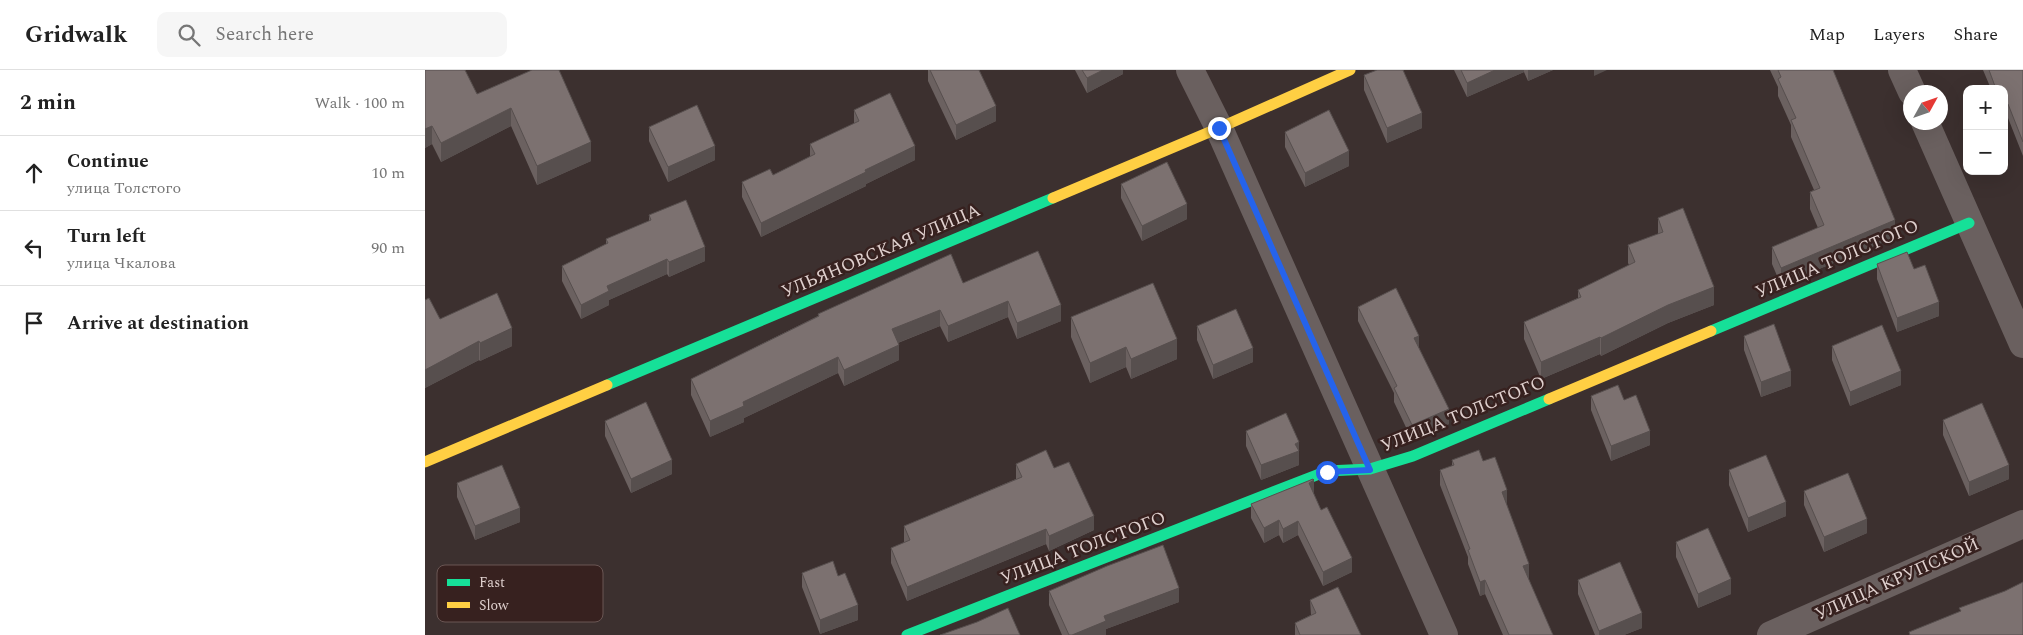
<!DOCTYPE html>
<html lang="en">
<head>
<meta charset="utf-8">
<style>
  :root { --surface:#fff; --page:#f6f6f6; --text:#222; --muted:#767676; --line:#e0e0e0 }
  body { margin:0; font-family:Spectral,serif; background:var(--page); color:var(--text) }
  .controls { position:absolute; right:15px; top:15px; display:grid; overflow:hidden; border-radius:10px; box-shadow:0 5px 20px #0002 }
  .controls button { width:45px; height:45px; display:grid; place-items:center; padding:0; border:0; border-bottom:1px solid var(--line); background:var(--surface); color:var(--text); font:25px sans-serif }
  .compass { position:absolute; left:1478px; top:15px; width:45px; height:45px; border-radius:50%; background:var(--surface); box-shadow:0 5px 20px #0002; rotate:50deg }
  .stop { position:absolute; width:15px; height:15px; margin:-11px; border:4px solid #2563eb; border-radius:50%; background:#fff }
  .stop.end { background:#2563eb; border-color:#fff; box-shadow:0 1px 5px #0008 }
  .list { margin:0; padding:0; list-style:none }
  h2 { display:flex; justify-content:space-between; align-items:center; height:65px; margin:0; padding:0 20px; font-size:21px }
  h2 small { font-size:16px; font-weight:400; color:var(--muted) }
  .list li { display:grid; grid-template-columns:32px 1fr auto; gap:15px; align-items:center; box-sizing:border-box; height:75px; padding:0 20px; border-top:1px solid var(--line) }
  .list b { display:block; font-size:19px; white-space:nowrap }
  .list p { margin:0; font-size:16px; white-space:nowrap; color:var(--muted) }
  .list em { font-size:16px; font-style:normal; color:var(--muted) }
  .icon { flex:none; width:28px; height:28px; fill:none; stroke:currentColor; stroke-width:2; stroke-linecap:round; stroke-linejoin:round }
  .map { position:relative; flex:none; width:1598px; height:565px; overflow:hidden }
  header { display:flex; align-items:center; gap:30px; box-sizing:border-box; height:70px; padding:0 25px; background:var(--surface); border-bottom:1px solid var(--line) }
  header strong { font-size:24px }
  nav { display:flex; gap:28px; margin-inline-start:auto; font-size:18px }
  .search { width:350px; height:45px; background:var(--page); display:flex; align-items:center; gap:12px; box-sizing:border-box; padding:0 18px; border-radius:10px; color:var(--muted); font-size:19px }
  main { display:flex }
  aside { flex:1; background:var(--surface) }
  .map>svg:first-child { display:block }
  .lines { fill:none; stroke-linecap:round; stroke-linejoin:round }
  .street { stroke:#6a605f; stroke-width:28 }
  .fast { stroke:#16e098; stroke-width:11 }
  .slow { stroke:#ffcf43; stroke-width:11 }
  .wall { fill:#6b6160 }
  .shaded-wall { fill:#574f4e }
  .building { fill:#7c7170; stroke:#574f4e }
  .route { stroke:#2563eb; stroke-width:6 }
  .labels { text-anchor:middle; dominant-baseline:central; stroke-width:5; stroke-linejoin:round; paint-order:stroke }
  .street-label { font-size:18px; fill:#e0d1cf; stroke:#37211f }
  .key { fill:#37211f; stroke:#6a5654; stroke-width:1 }
  .key-label { font-size:14px; fill:#e0d1cf }
</style>
</head>
<body>
<header>
<strong>Gridwalk</strong>
<div class="search"><svg class="icon" aria-label="search" viewBox="0 0 24 24"><circle cx="10" cy="10" r="6"/><path d="M15 15l6 6"/></svg>Search here</div>
<nav><a>Map</a><a>Layers</a><a>Share</a></nav>
</header>
<main>
<aside>
<h2>2 min<small>Walk · 100 m</small></h2>
<ul class="list">
<li><svg class="icon" aria-label="ahead" viewBox="0 0 24 24"><path d="M12 20V5M6 11l6-6 6 6"/></svg><div><b>Continue</b><p>улица Толстого</p></div><em>10 m</em></li>
<li><svg class="icon" aria-label="left" viewBox="0 0 24 24"><path d="M17 20v-9H6M10 6l-5 5 5 5"/></svg><div><b>Turn left</b><p>улица Чкалова</p></div><em>90 m</em></li>
<li><svg class="icon" aria-label="arrive" viewBox="0 0 24 24"><path d="M6 21V4h12l-3 4 3 4H6"/></svg><div><b>Arrive at destination</b></div></li>
</ul>
</aside>
<div class="map">
<svg width="1598" height="565" viewBox="0 0 1598 565">
  <rect width="100%" height="100%" fill="#3c302f"/>
  <g class="lines">
    <g class="street">
      <path d="M765,0L794,58L1019,565"/>
      <path d="M1477,0L1487,22"/>
      <path d="M1500,52L1598,274"/>
      <path d="M1346,565L1598,454"/>
    </g>
    <g class="fast">
      <path d="M1286,261L1544,153"/>
      <path d="M182,315L628,128"/>
      <path d="M482,565L902,401L945,399L988,386L1124,329"/>
    </g>
    <g class="slow">
      <path d="M628,128L794,58L925,0"/>
      <path d="M1124,329L1286,261"/>
      <path d="M0,392L182,315"/>
    </g>
  </g>
  <g class="wall">
    <path d="M0,0L52,24L107,0L166,91L112,115L86,56L16,92L7,74L0,78Z"/>
    <path d="M503,0H554L571,51L531,70L503,11Z"/>
    <path d="M650,0H698V4L662,23Z"/>
    <path d="M1029,0H1128L1103,11L1099,2L1042,27Z"/>
    <path d="M1345,0H1408L1470,167L1356,215L1347,194V177L1393,158L1385,139V122L1389,120L1366,67V55L1353,26V17Z"/>
    <path d="M1558,0H1598V86L1583,48L1579,19H1566Z"/>
    <path d="M939,5L997,58L962,73L939,20Z"/>
    <path d="M429,40L490,90L441,114V116L336,167L317,127V112L348,105L385,87V74L429,54Z"/>
    <path d="M224,57L290,90L243,112L224,71Z"/>
    <path d="M860,62L924,96L880,117L860,77Z"/>
    <path d="M696,114L762,149L717,171L696,128Z"/>
    <path d="M224,145L280,191L244,207L242,204L184,230V235L156,249L137,211V196L181,174V169L224,151Z"/>
    <path d="M1233,148L1289,235L1243,253L1176,286L1175,284L1116,309L1099,269V252L1153,228V220L1204,195L1203,193V175L1233,164Z"/>
    <path d="M1452,194L1489,199L1514,246L1472,262L1452,209Z"/>
    <path d="M538,213L636,251L592,269L583,247L523,272L515,256L473,273L474,290L419,316L413,303L319,348V352L285,367L266,325V309L393,246V244Z"/>
    <path d="M0,230L15,249L87,276L55,291L54,290L0,318Z"/>
    <path d="M933,237L994,278L1024,354L987,370L969,332V323L933,251Z"/>
    <path d="M646,247L752,289L706,309L701,297L665,313L646,267Z"/>
    <path d="M772,256L828,292L788,309L772,270Z"/>
    <path d="M1319,266L1366,316L1336,327L1319,280Z"/>
    <path d="M1407,276L1476,315L1425,336L1407,290Z"/>
    <path d="M1166,326L1199,330L1225,375L1186,391L1166,340Z"/>
    <path d="M1518,350L1584,409L1544,426L1518,365Z"/>
    <path d="M180,351L247,404L206,423L180,366Z"/>
    <path d="M821,361L874,372V395L836,410L821,376Z"/>
    <path d="M1027,390L1058,391L1082,435L1104,508L1103,509L1128,565H1078L1060,524L1055,526L1043,494V487L1015,415V400L1027,396Z"/>
    <path d="M591,394L629,398L669,460L624,481L621,474L482,531L466,493V478L479,473V456L591,409Z"/>
    <path d="M1304,400L1361,446L1323,462L1304,415Z"/>
    <path d="M32,413L95,452L50,470L32,427Z"/>
    <path d="M1379,421L1442,463L1399,482L1379,435Z"/>
    <path d="M889,424L896,440L927,502L898,516L873,465L858,473L854,465L839,473L826,448V434Z"/>
    <path d="M1251,472L1306,524L1273,538L1251,487Z"/>
    <path d="M377,503L413,506L433,550L395,564L377,517Z"/>
    <path d="M1153,510L1217,558L1199,565H1170L1153,524Z"/>
    <path d="M624,521L754,532L681,559V565H637L624,535Z"/>
    <path d="M885,530L936,565H870V553L886,545Z"/>
  </g>
  <g class="shaded-wall">
    <path d="M678,0H698V4L662,23V8Z"/>
    <path d="M1070,0H1099V2L1042,27V13Z"/>
    <path d="M1103,0H1128L1103,11Z"/>
    <path d="M1169,0H1182L1169,6Z"/>
    <path d="M1583,34V48L1579,49V35Z"/>
    <path d="M571,36V51L531,70V55Z"/>
    <path d="M86,38V56L16,92V73Z"/>
    <path d="M997,43V58L962,73V58Z"/>
    <path d="M7,56V74L0,78V59Z"/>
    <path d="M166,72V91L112,115V96Z"/>
    <path d="M290,76V90L243,112V97Z"/>
    <path d="M490,76V90L441,114V116L336,167V153L440,100Z"/>
    <path d="M924,81V96L880,117V103Z"/>
    <path d="M762,134V149L717,171V156Z"/>
    <path d="M1470,150V167L1356,215V198Z"/>
    <path d="M280,177V191L244,207V192Z"/>
    <path d="M242,189V204L184,230V235L156,249V235L182,216Z"/>
    <path d="M1289,217V235L1243,253L1176,286V268L1243,235Z"/>
    <path d="M583,231V247L523,272V256Z"/>
    <path d="M1514,232V246L1472,262V248Z"/>
    <path d="M636,235V251L592,269V253Z"/>
    <path d="M515,240V256L467,275V259Z"/>
    <path d="M87,258V276L55,291V273Z"/>
    <path d="M994,266V280L989,268Z"/>
    <path d="M1175,267V284L1116,309V292Z"/>
    <path d="M752,269V289L706,309V289Z"/>
    <path d="M54,271V290L0,318V300Z"/>
    <path d="M474,275V290L419,316V300Z"/>
    <path d="M701,277V297L665,313V293Z"/>
    <path d="M828,278V292L788,309V295Z"/>
    <path d="M413,287V303L319,348V352L285,367V351L318,332Z"/>
    <path d="M1366,301V316L1336,327V312Z"/>
    <path d="M1476,301V315L1425,336V322Z"/>
    <path d="M1024,339V354L987,370V355Z"/>
    <path d="M1225,361V375L1186,391V376Z"/>
    <path d="M874,372V395L836,410V395Z"/>
    <path d="M247,390V404L206,423V409Z"/>
    <path d="M1584,395V409L1544,426V412Z"/>
    <path d="M889,410V425L884,413Z"/>
    <path d="M1082,420V435L1077,422Z"/>
    <path d="M1361,432V446L1323,462V448Z"/>
    <path d="M95,438V452L50,470V456Z"/>
    <path d="M669,446V460L624,481V466Z"/>
    <path d="M1442,449V463L1399,482V467Z"/>
    <path d="M854,450V465L839,473V458Z"/>
    <path d="M873,451V465L858,473V459Z"/>
    <path d="M621,459V474L482,531V517Z"/>
    <path d="M927,488V502L898,516V502Z"/>
    <path d="M1104,494V508L1098,511V496Z"/>
    <path d="M1306,509V524L1273,538V524Z"/>
    <path d="M1060,510V524L1055,526V512Z"/>
    <path d="M754,518V532L681,559V565H647L679,546Z"/>
    <path d="M433,535V550L395,564V550Z"/>
    <path d="M1217,543V558L1199,565H1174V561Z"/>
  </g>
  <g class="building">
    <path d="M0,0H40L52,24L107,0H134L166,72L112,96L86,38L16,73L7,56L0,59Z"/>
    <path d="M505,0H554L571,36L531,55Z"/>
    <path d="M657,0H678L662,8Z"/>
    <path d="M952,0H978L997,43L962,58L939,5Z"/>
    <path d="M1036,0H1070L1042,13Z"/>
    <path d="M1353,0H1408L1470,150L1356,198L1347,177L1399,155L1385,122L1395,118L1366,50L1371,48L1353,9L1356,7Z"/>
    <path d="M1564,0H1598V72L1583,34L1579,35V19H1571Z"/>
    <path d="M465,23L490,76L440,100L441,102L336,153L317,112L345,99L348,105L390,84L385,74L434,51L429,40Z"/>
    <path d="M272,35L290,76L243,97L224,57Z"/>
    <path d="M904,40L924,81L880,103L860,62Z"/>
    <path d="M742,92L762,134L717,156L696,114Z"/>
    <path d="M261,130L280,177L244,192L242,189L182,216L184,221L156,235L137,196L183,173L181,169L226,150L224,145Z"/>
    <path d="M1258,138L1289,217L1243,235L1176,268L1175,267L1116,292L1099,252L1156,227L1153,220L1210,192L1203,175L1238,162L1233,148Z"/>
    <path d="M613,181L636,235L592,253L583,231L523,256L515,240L467,259L474,275L419,300L413,287L318,332L319,336L285,351L266,309L394,246L393,244L526,184L538,213Z"/>
    <path d="M1482,182L1489,199L1500,195L1514,232L1472,248L1452,194Z"/>
    <path d="M728,213L752,269L706,289L701,277L665,293L646,247Z"/>
    <path d="M971,218L994,266L989,268L1024,339L987,355L969,318L972,316L933,237Z"/>
    <path d="M72,223L87,258L55,273L54,271L0,300V230L4,228L15,249Z"/>
    <path d="M811,239L828,278L788,295L772,256Z"/>
    <path d="M1349,254L1366,301L1336,312L1319,266Z"/>
    <path d="M1457,255L1476,301L1425,322L1407,276Z"/>
    <path d="M1193,315L1199,330L1211,325L1225,361L1186,376L1166,326Z"/>
    <path d="M221,332L247,390L206,409L180,351Z"/>
    <path d="M1557,333L1584,395L1544,412L1518,350Z"/>
    <path d="M861,343L874,372L870,374L874,381L836,395L821,361Z"/>
    <path d="M621,380L629,398L644,392L669,446L624,466L621,459L482,517L466,478L485,470L479,456L597,407L591,394Z"/>
    <path d="M1054,380L1058,391L1070,387L1082,420L1077,422L1104,494L1098,496L1128,565H1084L1060,510L1055,512L1043,480L1045,479L1015,400L1029,395L1027,390Z"/>
    <path d="M1341,385L1361,432L1323,448L1304,400Z"/>
    <path d="M77,395L95,438L50,456L32,413Z"/>
    <path d="M1423,403L1442,449L1399,467L1379,421Z"/>
    <path d="M888,409L889,410L884,413L896,440L902,437L927,488L898,502L873,451L858,459L854,450L839,458L826,434Z"/>
    <path d="M1283,458L1306,509L1273,524L1251,472Z"/>
    <path d="M738,475L754,518L679,546L681,551L647,565H644L624,521L682,496Z"/>
    <path d="M408,491L413,506L420,503L433,535L395,550L377,503Z"/>
    <path d="M1195,492L1217,543L1174,561L1153,510Z"/>
    <path d="M1598,512V565H1485L1484,562L1536,541L1534,538L1580,521Z"/>
    <path d="M913,517L936,565H875L870,553L891,543L885,530Z"/>
    <path d="M583,538L595,565H515L552,552Z"/>
  </g>
  <g class="lines">
    <path class="route" d="M794,58L945,400L902,402"/>
  </g>
  <g class="labels">
    <g class="street-label">
      <text transform="translate(456 181) rotate(-23)">УЛЬЯНОВСКАЯ УЛИЦА</text>
      <text transform="translate(1412 189) rotate(-23)">УЛИЦА ТОЛСТОГО</text>
      <text transform="translate(1038 344) rotate(-22)">УЛИЦА ТОЛСТОГО</text>
      <text transform="translate(658 478) rotate(-21)">УЛИЦА ТОЛСТОГО</text>
      <text transform="translate(1472 509) rotate(-24)">УЛИЦА КРУПСКОЙ</text>
    </g>
  </g>
  <rect x="12" y="495" width="166" height="57" rx="8" class="key"/>
  <rect x="22" y="509" width="23" height="7" fill="#16e098"/>
  <rect x="22" y="532" width="23" height="6" fill="#ffcf43"/>
  <g class="key-label">
    <text x="54" y="517">Fast</text>
    <text x="54" y="540">Slow</text>
  </g>
</svg>
<div class="controls">
<button>+</button>
<button>−</button>
</div>
<svg class="compass" viewBox="-18 -18 36 36"><path d="M0-13l5 13h-10z" fill="#e53935"/><path d="M0 13l5-13h-10z" fill="#767676"/></svg>
<div class="stop" style="left:902px;top:402px"></div>
<div class="stop end" style="left:794px;top:58px"></div>
</div>
</main>
</body>
</html>
